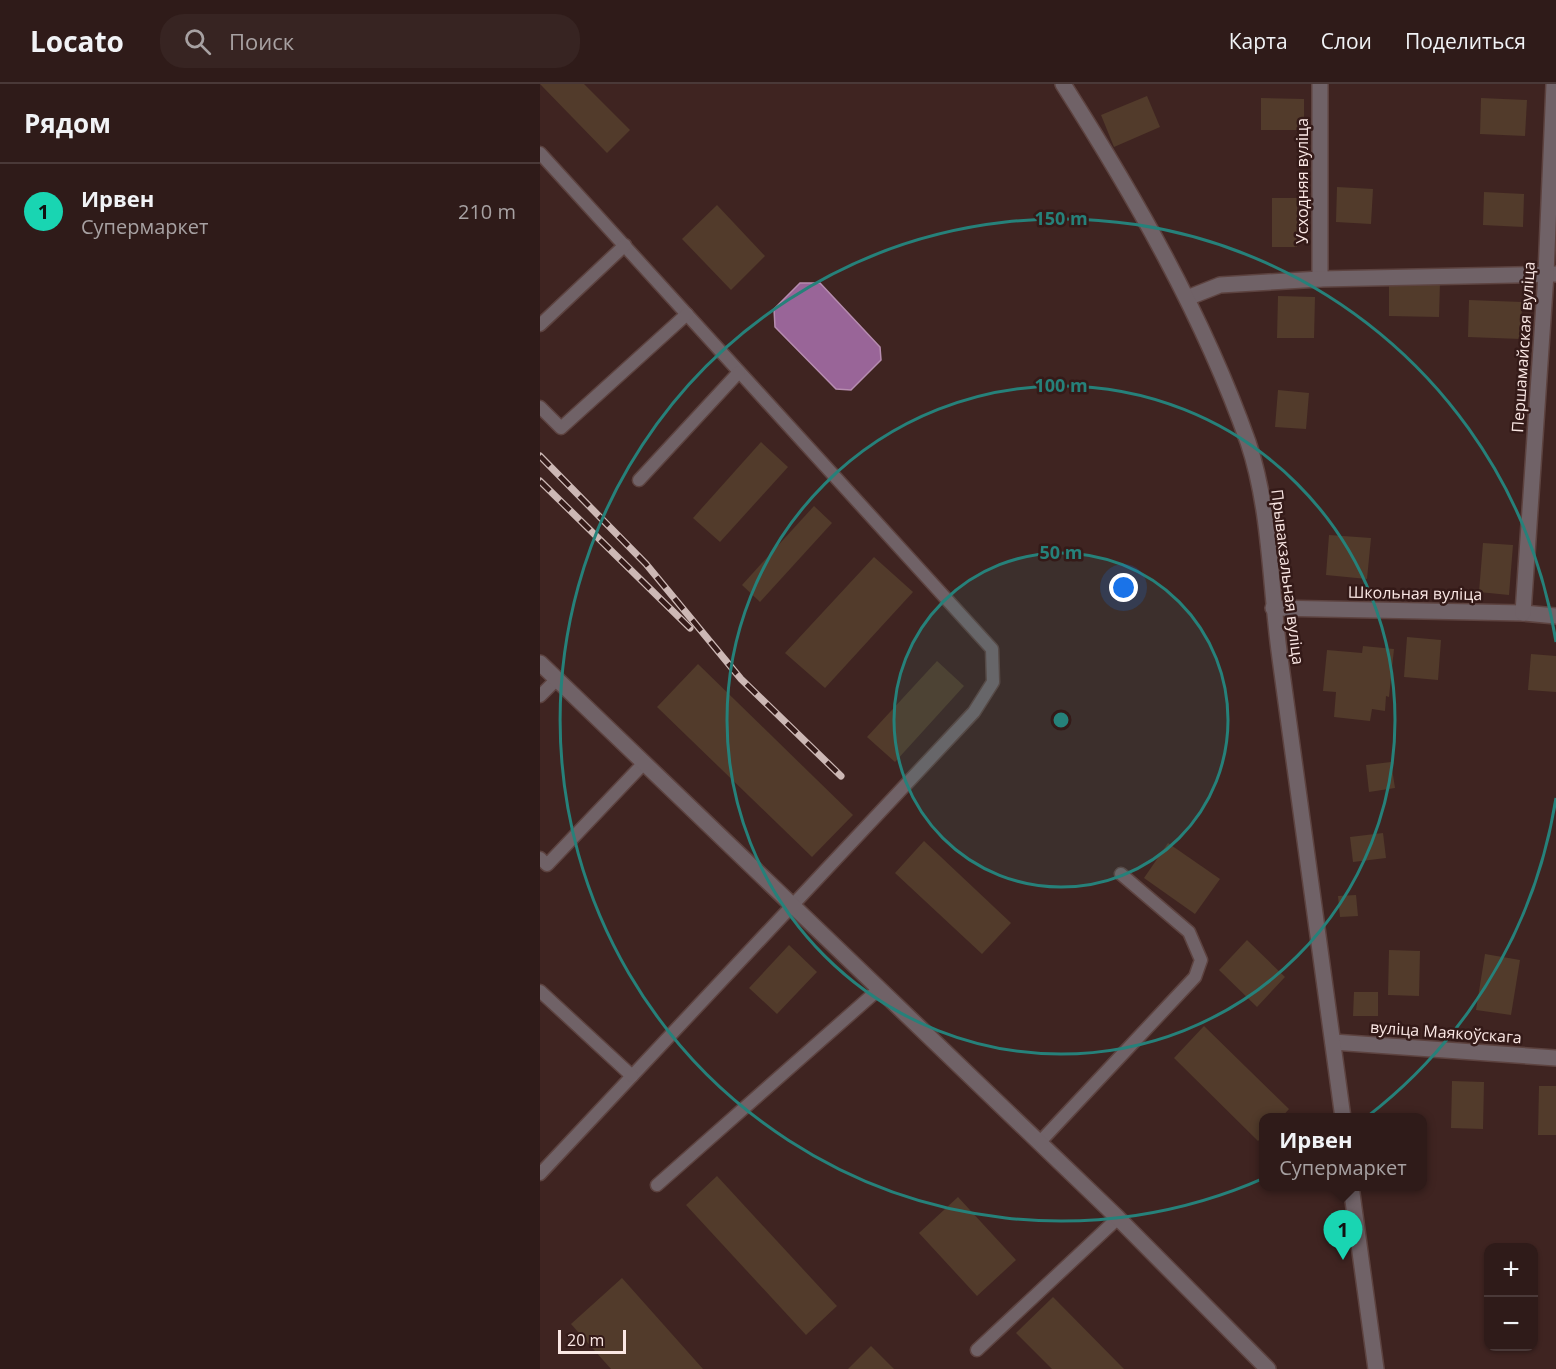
<!DOCTYPE html>
<html lang="ru">
<head>
<meta charset="utf-8">
<style>
  :root { --surface:#2f1b19; --page:#372422; --text:#f1f3f6; --muted:#a7a1a2; --line:#4a3938; --accent:#19d5b2 }
  body { margin:0; font-family:"Open Sans",sans-serif; background:var(--page); color:var(--text) }
  .controls { position:absolute; right:18px; bottom:18px; display:grid; overflow:hidden; border-radius:12px; box-shadow:0 2px 4px #0004 }
  .controls button { width:54px; height:54px; display:grid; place-items:center; padding:0; border:0; border-bottom:2px solid var(--line); background:var(--surface); color:var(--text); font:30px sans-serif }
  .scale { position:absolute; left:18px; bottom:15px; width:68px; box-sizing:border-box; padding-left:6px; border:3px solid #fae7e4; border-top:0; font-size:16px; line-height:21px; white-space:nowrap; color:#fae7e4; -webkit-text-stroke:4px #341a18; paint-order:stroke }
  .you { position:absolute; left:584px; top:504px; width:21px; height:21px; margin:-15px; border:4px solid #fff; border-radius:50%; background:#1a73e8; box-shadow:0 0 0 9px #1a73e833 }
  .badge { display:grid; place-items:center; width:39px; height:39px; border-radius:50%; background:var(--accent); color:#111; font-size:20px; font-weight:700 }
  .pin { position:absolute; translate:-50% -50px; filter:drop-shadow(0 2px 3px #0008) }
  .pin::after { content:''; position:absolute; top:32px; width:21px; height:18px; background:inherit; clip-path:polygon(0 0,100% 0,50% 100%) }
  .popup { position:absolute; left:719px; top:1029px; width:168px; height:78px; box-sizing:border-box; display:grid; place-content:center; border-radius:12px; background:var(--surface); filter:drop-shadow(0 2px 4px #0005); font-size:20px; white-space:nowrap; color:var(--muted) }
  .popup b { font-size:22px; color:var(--text) }
  .popup::after { content:''; position:absolute; left:50%; top:100%; margin-left:-12px; border:12px solid transparent; border-top-color:var(--surface) }
  .list { margin:0; padding:0; list-style:none }
  h2 { display:flex; justify-content:space-between; align-items:center; height:78px; margin:0; padding:0 24px; font-size:26px }
  h2 small { font-size:20px; font-weight:400; color:var(--muted) }
  .list li { display:grid; grid-template-columns:39px 1fr auto; gap:18px; align-items:center; box-sizing:border-box; height:96px; padding:0 24px; border-top:2px solid var(--line) }
  .list b { display:block; font-size:22px; white-space:nowrap }
  .list p { margin:0; font-size:20px; white-space:nowrap; color:var(--muted) }
  .list em { font-size:20px; font-style:normal; color:var(--muted) }
  .icon { flex:none; width:33px; height:33px; fill:none; stroke:currentColor; stroke-width:2; stroke-linecap:round; stroke-linejoin:round }
  .map { position:relative; flex:none; width:1016px; height:1285px; overflow:hidden }
  header { display:flex; align-items:center; gap:36px; box-sizing:border-box; height:84px; padding:0 30px; background:var(--surface); border-bottom:2px solid var(--line) }
  header strong { font-size:28px }
  nav { display:flex; gap:33px; margin-inline-start:auto; font-size:21px }
  .search { width:420px; height:54px; background:var(--page); display:flex; align-items:center; gap:15px; box-sizing:border-box; padding:0 21px; border-radius:24px; color:var(--muted); font-size:22px }
  main { display:flex }
  aside { flex:1; background:var(--surface) }
  .map>svg:first-child { display:block }
  .water { fill:#996598; stroke:#b68caf; stroke-width:1.5 }
  .building { fill:#523b2b }
  .lines { fill:none; stroke-linecap:round; stroke-linejoin:round }
  .service-casing { stroke:#5d4340; stroke-width:15 }
  .minor-casing { stroke:#5d4340; stroke-width:18 }
  .tertiary-casing { stroke:#5d4340; stroke-width:18 }
  .service { stroke:#706267; stroke-width:12 }
  .minor { stroke:#706267; stroke-width:15 }
  .tertiary { stroke:#706267; stroke-width:15 }
  .rail-casing { stroke:#cdb8b5; stroke-width:7 }
  .rail { stroke:#341a18; stroke-width:4.5; stroke-dasharray:14; stroke-linecap:butt }
  .ring { fill:none; stroke:#26817a; stroke-width:3 }
  .labels { text-anchor:middle; dominant-baseline:central; stroke-width:5; stroke-linejoin:round; paint-order:stroke }
  .street-label { font-size:16px; fill:#fae7e4; stroke:#341a18 }
  .centre { fill:#26817a; stroke:#341a18; stroke-width:3 }
  .ring-label { font-size:18px; text-anchor:middle; font-weight:bold; fill:#26817a; stroke:#341a18; stroke-width:5; stroke-linejoin:round; paint-order:stroke }
</style>
</head>
<body>
<header>
<strong>Locato</strong>
<div class="search"><svg class="icon" aria-label="search" viewBox="0 0 24 24"><circle cx="10" cy="10" r="6"/><path d="M15 15l6 6"/></svg>Поиск</div>
<nav><a>Карта</a><a>Слои</a><a>Поделиться</a></nav>
</header>
<main>
<aside>
<h2>Рядом<small></small></h2>
<ul class="list">
<li><span class="badge">1</span><div><b>Ирвен</b><p>Супермаркет</p></div><em>210 m</em></li>
</ul>
</aside>
<div class="map">
<svg width="1016" height="1285" viewBox="0 0 1016 1285">
  <rect width="100%" height="100%" fill="#3f2421"/>
  <path class="water" d="M260,199H280L340,263L341,276L311,306L296,305L235,243L234,225Z"/>
  <g class="building">
    <path d="M0,0H44L90,46L67,69Z"/>
    <path d="M607,12L620,43L574,63L561,31Z"/>
    <path d="M721,14L764,15V46H721Z"/>
    <path d="M941,14L987,16L985,52L940,50Z"/>
    <path d="M797,103L833,105L831,140L796,138Z"/>
    <path d="M944,108L984,110L983,143L943,141Z"/>
    <rect x="732" y="114" width="25" height="49"/>
    <path d="M177,121L225,172L191,206L142,155Z"/>
    <path d="M849,198H900L899,233L849,232Z"/>
    <path d="M738,212L775,213L774,254H737Z"/>
    <path d="M929,216L982,218L981,255L928,253Z"/>
    <path d="M738,306L769,309L766,345L735,343Z"/>
    <path d="M221,358L248,383L180,458L153,434Z"/>
    <path d="M274,422L292,439L220,518L202,501Z"/>
    <path d="M789,451L831,454L827,495L786,491Z"/>
    <path d="M943,459L973,461L969,511L939,508Z"/>
    <path d="M334,473L373,508L285,604L245,569Z"/>
    <path d="M867,553L901,556L898,596L864,593Z"/>
    <path d="M823,562L854,565L849,613L846,612L845,627L832,625L830,637L794,633L796,608L783,607L787,566L822,569Z"/>
    <path d="M991,570L1016,572V608L988,606Z"/>
    <path d="M397,577L424,602L355,678L327,653Z"/>
    <path d="M158,580L313,731L272,773L117,623Z"/>
    <path d="M851,678L855,704L829,708L826,681Z"/>
    <path d="M843,749L846,774L813,778L810,753Z"/>
    <path d="M384,757L471,839L442,870L355,789Z"/>
    <path d="M628,759L680,795L655,830L604,794Z"/>
    <path d="M816,811L818,832L800,833L798,812Z"/>
    <path d="M707,856L745,893L717,923L679,886Z"/>
    <path d="M249,861L277,888L237,930L209,904Z"/>
    <path d="M849,866L880,867L879,912L848,911Z"/>
    <path d="M945,870L980,876L971,931L936,926Z"/>
    <path d="M814,908H838V932H813Z"/>
    <path d="M664,942L749,1025L741,1034H724V1051L718,1057L634,974Z"/>
    <path d="M912,997L944,998L943,1045L911,1044Z"/>
    <path d="M999,1002H1016V1051H998Z"/>
    <path d="M177,1092L297,1222L266,1251L146,1121Z"/>
    <path d="M418,1113L476,1176L437,1212L379,1149Z"/>
    <path d="M82,1194L163,1285H71L31,1240Z"/>
    <path d="M513,1213L584,1285H512L476,1249Z"/>
    <path d="M331,1262L354,1285H308Z"/>
  </g>
  <g class="lines">
    <defs>
      <g id="service">
        <path d="M0,69L452,565L453,598L434,628L0,1090"/>
        <path d="M0,241L85,161"/>
        <path d="M0,323L21,344L147,230"/>
        <path d="M99,396L199,288"/>
        <path d="M0,612L17,595"/>
        <path d="M0,774L7,781L104,679"/>
        <path d="M0,907L92,992"/>
        <path d="M499,1059L655,893L661,876L649,848L581,790"/>
        <path d="M117,1101L339,905"/>
        <path d="M437,1266L578,1134"/>
      </g>
      <g id="minor">
        <path d="M780,195V0"/>
        <path d="M647,214L680,201L780,195L1016,190"/>
        <path d="M733,524L983,529L1016,532"/>
        <path d="M983,529L1006,190L1014,0"/>
        <path d="M0,579L578,1134L728,1285"/>
        <path d="M793,958L1016,974"/>
      </g>
      <g id="tertiary">
        <path d="M523,0C595,113 663,231 708,358C731,426 730,503 740,574C761,727 783,880 803,1034"/>
        <path d="M811,1102L836,1285"/>
      </g>
    </defs>
    <use href="#service" class="service-casing"/>
    <use href="#minor" class="minor-casing"/>
    <use href="#tertiary" class="tertiary-casing"/>
    <use href="#service" class="service"/>
    <use href="#minor" class="minor"/>
    <use href="#tertiary" class="tertiary"/>
    <defs>
      <g id="rail">
        <path d="M0,372L106,480L201,595L301,692"/>
        <path d="M0,397L150,544"/>
      </g>
    </defs>
    <use href="#rail" class="rail-casing"/>
    <use href="#rail" class="rail"/>
  </g>
  <circle cx="521" cy="636" r="167" fill="#26817a" fill-opacity=".12"/>
  <g class="ring">
    <circle cx="521" cy="636" r="167"/>
    <circle cx="521" cy="636" r="334"/>
    <path d="M1016 714A501 501 0 1 1 1016 558"/>
  </g>
  <g class="labels">
    <g class="street-label">
      <text transform="translate(762 97) rotate(-90)">Усходняя вуліца</text>
      <text transform="translate(983 263) rotate(-86)">Першамайская вуліца</text>
      <text transform="translate(748 493) rotate(83)">Прывакзальная вуліца</text>
      <text transform="translate(875 509) rotate(1)">Школьная вуліца</text>
      <text transform="translate(906 948) rotate(4)">вуліца Маякоўскага</text>
    </g>
  </g>
  <circle cx="521" cy="636" r="9" class="centre"/>
  <g class="ring-label">
    <text x="521" y="141">150 m</text>
    <text x="521" y="308">100 m</text>
    <text x="521" y="475">50 m</text>
  </g>
</svg>
<div class="controls">
<button>+</button>
<button>−</button>
</div>
<div class="scale">20 m</div>
<div class="you"></div>
<div class="pin badge" style="left:803px;top:1176px">1</div>
<div class="popup"><b>Ирвен</b>Супермаркет</div>
</div>
</main>
</body>
</html>
